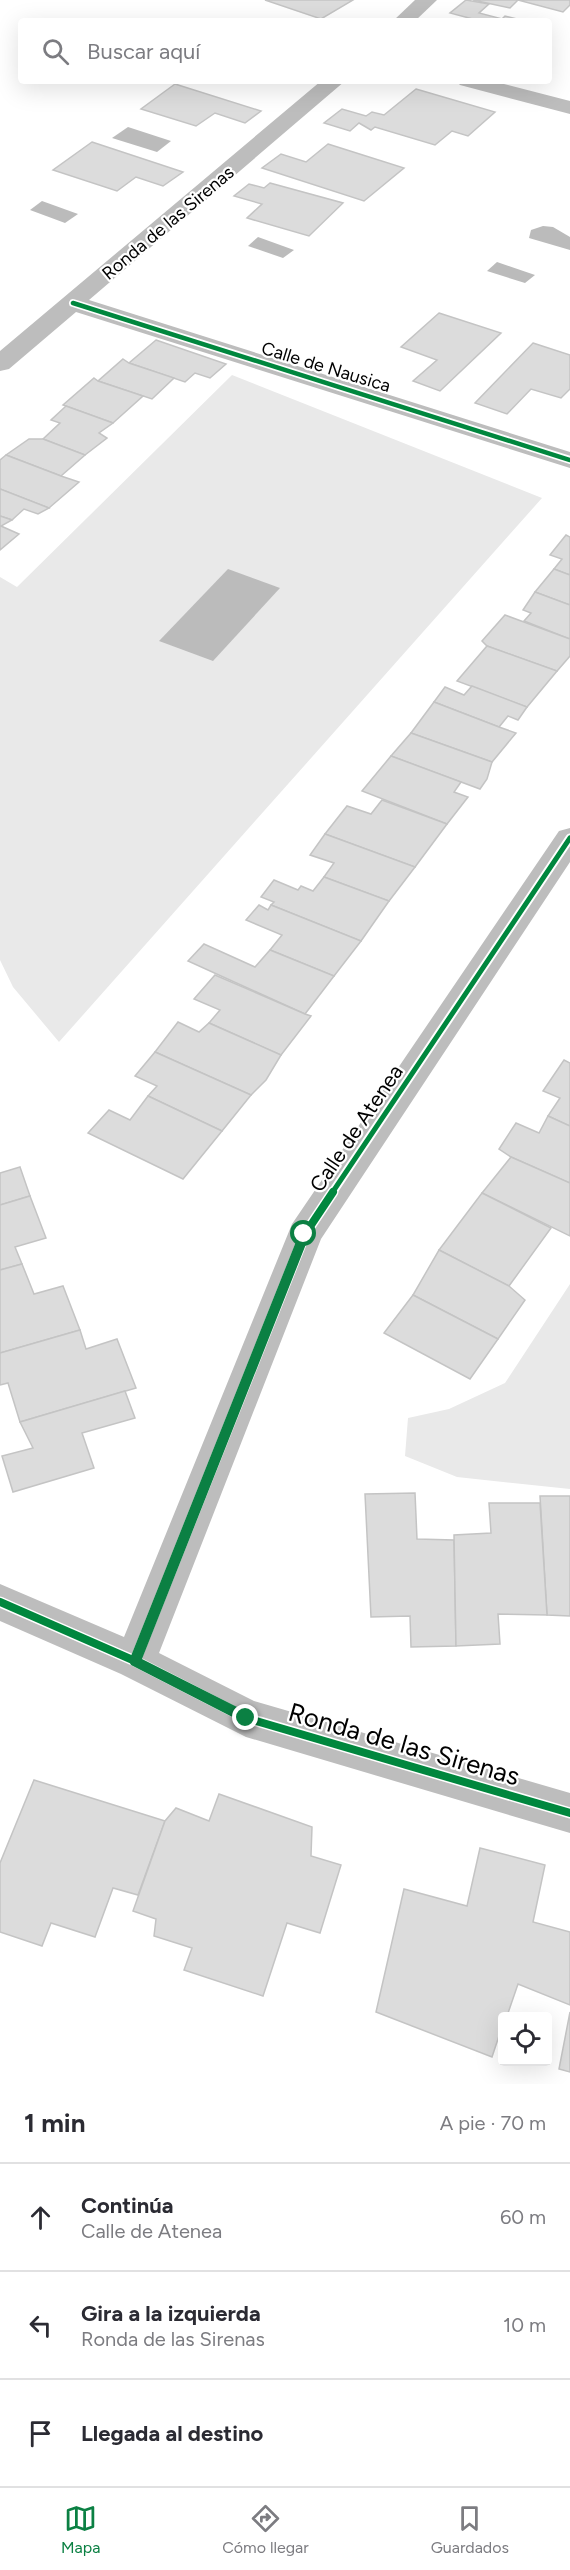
<!DOCTYPE html>
<html lang="es">
<head>
<meta charset="utf-8">
<style>
  :root { --surface:#fff; --page:#f2f2f3; --text:#2b2b33; --muted:#7c7c81; --line:#e1e1e2; --accent:#0b8043 }
  body { margin:0; font-family:Figtree,sans-serif; background:var(--page); color:var(--text) }
  .controls { position:absolute; right:18px; bottom:18px; display:grid; overflow:hidden; border-radius:6px; box-shadow:0 6px 24px #0002 }
  .controls button { width:54px; height:54px; display:grid; place-items:center; padding:0; border:0; border-bottom:2px solid var(--line); background:var(--surface); color:var(--text); font:30px sans-serif }
  .stop { position:absolute; width:18px; height:18px; margin:-14px; border:4px solid #0b8043; border-radius:50%; background:#fff }
  .stop.end { background:#0b8043; border-color:#fff; box-shadow:0 2px 6px #0008 }
  .list { margin:0; padding:0; list-style:none }
  h2 { display:flex; justify-content:space-between; align-items:center; height:78px; margin:0; padding:0 24px; font-size:26px }
  h2 small { font-size:20px; font-weight:400; color:var(--muted) }
  .list li { display:grid; grid-template-columns:39px 1fr auto; gap:18px; align-items:center; box-sizing:border-box; height:108px; padding:0 24px; border-top:2px solid var(--line) }
  .list b { display:block; font-size:22px; white-space:nowrap }
  .list p { margin:0; font-size:20px; white-space:nowrap; color:var(--muted) }
  .list em { font-size:20px; font-style:normal; color:var(--muted) }
  .icon { flex:none; width:33px; height:33px; fill:none; stroke:currentColor; stroke-width:2; stroke-linecap:round; stroke-linejoin:round }
  .map { position:relative; flex:none; width:570px; height:2084px; overflow:hidden }
  .search { position:absolute; background:var(--surface); box-shadow:0 6px 24px #0002; left:18px; right:18px; top:18px; height:66px; display:flex; align-items:center; gap:15px; box-sizing:border-box; padding:0 21px; border-radius:6px; color:var(--muted); font-size:22px }
  .sheet { height:402px; background:var(--surface) }
  nav { display:flex; justify-content:space-around; align-items:center; box-sizing:border-box; height:84px; border-top:2px solid var(--line); background:var(--surface); font-size:16px; color:var(--muted) }
  nav a { display:grid; justify-items:center; gap:3px }
  nav .on { color:var(--accent) }
  .map>svg:first-child { display:block }
  .green { fill:#e9e9e9 }
  .water { fill:#bbb }
  .building { fill:#dcdcdc; stroke:#c4c4c4; stroke-width:1.5 }
  .lines { fill:none; stroke-linecap:round; stroke-linejoin:round }
  .minor { fill:#bdbdbd; fill-rule:evenodd }
  .cycleway-far2-casing { stroke:#fff; stroke-width:8 }
  .cycleway-far1-casing { stroke:#fff; stroke-width:9 }
  .cycleway-casing { stroke:#fff; stroke-width:11 }
  .cycleway-far2 { stroke:#00873e; stroke-width:4.5 }
  .cycleway-far1 { stroke:#00873e; stroke-width:5 }
  .cycleway { stroke:#00873e; stroke-width:8 }
  .route { fill:#0b8043 }
  .labels { text-anchor:middle; dominant-baseline:central; stroke-width:4.5; stroke-linejoin:round; paint-order:stroke }
  .far-street-label { font-size:18px; fill:#000; stroke:#fff }
  .street-label { font-size:21px; fill:#000; stroke:#fff }
  .near-street-label { font-size:26px; fill:#000; stroke:#fff }
</style>
</head>
<body>
<div class="map">
<svg width="570" height="2084" viewBox="0 0 570 2084">
  <rect width="100%" height="100%" fill="#fff"/>
  <g class="green">
    <path d="M232,375L542,498L59,1042L13,987L0,960V577L17,587Z"/>
    <path d="M570,1284V1489L457,1477L405,1456L408,1418L449,1409L505,1383Z"/>
  </g>
  <g class="water">
    <path d="M128,127L171,141L157,152L112,138Z"/>
    <path d="M42,201L78,214L65,223L30,210Z"/>
    <path d="M553,227L570,237V250L529,238L531,230L543,226Z"/>
    <path d="M258,237L294,250L283,258L248,246Z"/>
    <path d="M497,262L535,275L525,283L487,271Z"/>
    <path d="M228,569L280,588L213,661L159,641Z"/>
  </g>
  <g class="building">
    <path d="M265,0H353L321,19Z"/>
    <path d="M466,0L489,4L479,13L502,19L505,16L525,21H480L450,13Z"/>
    <path d="M473,0H570V5L563,12L518,0L510,8Z"/>
    <path d="M175,84L261,111L245,123L215,113L196,126L141,109Z"/>
    <path d="M416,89L495,112L468,136L452,131L435,145L375,127L371,130L359,123L350,131L324,123L342,109L366,116L372,112L384,115Z"/>
    <path d="M92,142L183,172L163,186L136,177L117,191L53,170Z"/>
    <path d="M328,144L404,168L364,201L262,168L281,154L306,162Z"/>
    <path d="M270,183L343,203L309,236L247,218L262,204L234,196L249,184L264,188Z"/>
    <path d="M439,313L501,333L440,391L413,381L437,360L401,347Z"/>
    <path d="M156,340L226,364L210,378L195,373L185,382L129,363Z"/>
    <path d="M533,343L570,355V389L561,398L531,389L507,414L475,403Z"/>
    <path d="M123,359L129,363L174,378L152,399L98,381Z"/>
    <path d="M94,378L98,381L143,396L113,423L63,405Z"/>
    <path d="M66,406L113,423L99,433L107,438L85,455L43,439L60,423L51,420Z"/>
    <path d="M29,439H43L85,455L61,476L6,455Z"/>
    <path d="M6,455L61,476L79,482L49,508L0,489V460Z"/>
    <path d="M0,489L49,508L38,514L24,509L12,520L0,516Z"/>
    <path d="M0,516L12,520L1,526L19,534L0,550Z"/>
    <path d="M566,535L570,537V575L554,569L562,559L550,555Z"/>
    <path d="M554,569L570,575V605L535,592Z"/>
    <path d="M535,592L570,605V639L524,621L531,613L523,610Z"/>
    <path d="M505,615L570,639V656L557,671L487,646L482,641Z"/>
    <path d="M487,646L557,671L527,707L457,681Z"/>
    <path d="M472,686L527,707L518,720L508,716L499,727L434,702L445,687L464,695Z"/>
    <path d="M434,702L499,727L516,733L492,762L411,733Z"/>
    <path d="M411,733L492,762L487,779L480,789L391,756Z"/>
    <path d="M391,756L461,782L454,792L468,797L447,824L362,791Z"/>
    <path d="M382,800L447,824L415,867L325,834L347,806L371,814Z"/>
    <path d="M325,834L415,867L389,901L324,877L334,863L310,855Z"/>
    <path d="M324,877L389,901L361,941L271,905L274,902L261,897L274,880L298,890L301,886L313,891Z"/>
    <path d="M259,905L268,910L271,905L361,941L334,976L270,950L282,935L246,920Z"/>
    <path d="M204,944L255,967L270,950L334,976L305,1014L188,961Z"/>
    <path d="M215,975L305,1014L311,1016L281,1055L209,1023L220,1010L194,999Z"/>
    <path d="M178,1022L199,1032L209,1023L281,1055L266,1080L251,1095L155,1052Z"/>
    <path d="M155,1052L251,1095L222,1131L148,1096L157,1086L135,1076Z"/>
    <path d="M564,1060L570,1063V1126L548,1116L560,1098L543,1091Z"/>
    <path d="M148,1096L222,1131L183,1179L88,1133L109,1110L130,1120Z"/>
    <path d="M548,1116L570,1126V1183L511,1157L499,1149L516,1123L539,1133Z"/>
    <path d="M511,1157L570,1183V1236L482,1193Z"/>
    <path d="M20,1167L30,1196L0,1205V1173Z"/>
    <path d="M482,1193L551,1228L509,1286L439,1250Z"/>
    <path d="M30,1196L46,1238L15,1247L22,1264L0,1270V1205Z"/>
    <path d="M439,1250L509,1286L525,1300L498,1339L413,1295Z"/>
    <path d="M22,1264L34,1294L63,1286L80,1330L0,1353V1270Z"/>
    <path d="M413,1295L498,1339L470,1379L384,1333Z"/>
    <path d="M80,1330L86,1349L117,1339L136,1388L20,1422L8,1383L0,1385V1353Z"/>
    <path d="M125,1391L135,1418L82,1433L94,1468L13,1492L2,1456L33,1448L20,1422Z"/>
    <path d="M415,1493L417,1539L454,1540L456,1646L411,1647L410,1616L371,1617L365,1494Z"/>
    <path d="M540,1496H570V1616L547,1615Z"/>
    <path d="M489,1503H540L547,1615L498,1614L500,1644L456,1646L454,1535L491,1533Z"/>
    <path d="M34,1780L165,1821L138,1895L113,1888L95,1937L51,1923L42,1946L0,1932V1863Z"/>
    <path d="M219,1794L312,1827L311,1856L341,1865L320,1933L287,1923L263,1996L184,1970L192,1948L154,1936L156,1919L133,1911L165,1821L176,1808L209,1821Z"/>
    <path d="M480,1848L545,1865L533,1922L570,1932V2005L518,1984L507,2016H502V2027L492,2057L376,2012L404,1889L467,1906Z"/>
    <path d="M570,2012V2072L559,2069Z"/>
  </g>
  <g class="lines">
    <g class="minor">
      <path d="M415,0H437L415,21H393Z"/>
      <path d="M321,81H345L89,300L570,452V468L76,312L9,369L0,371V351Z"/>
      <path d="M456,81H492L570,101V114L460,85Z"/>
      <path d="M570,828V862L321,1239L159,1653L254,1701L570,1793V1833L246,1737L121,1674L0,1621V1584L124,1637L292,1224L559,831Z"/>
    </g>
    <defs>
      <path id="cycleway-far2" d="M73,303L570,460"/>
      <path id="cycleway-far1" d="M332,1193L570,838"/>
      <g id="cycleway">
        <path d="M0,1602L135,1661L246,1718L570,1813"/>
        <path d="M135,1661L305,1234L333,1192"/>
      </g>
    </defs>
    <use href="#cycleway-far2" class="cycleway-far2-casing"/>
    <use href="#cycleway-far1" class="cycleway-far1-casing"/>
    <use href="#cycleway" class="cycleway-casing"/>
    <use href="#cycleway-far2" class="cycleway-far2"/>
    <use href="#cycleway-far1" class="cycleway-far1"/>
    <use href="#cycleway" class="cycleway"/>
  </g>
  <path class="route" d="M304,1230L310,1234L142,1659L251,1714L252,1718L246,1724L131,1665L129,1661L299,1234Z"/>
  <g class="labels">
    <g class="far-street-label">
      <text transform="translate(168 223) rotate(-40)">Ronda de las Sirenas</text>
      <text transform="translate(326 367) rotate(17)">Calle de Nausica</text>
    </g>
    <g class="street-label">
      <text transform="translate(356 1128) rotate(-56)">Calle de Atenea</text>
    </g>
    <g class="near-street-label">
      <text transform="translate(404 1744) rotate(16)">Ronda de las Sirenas</text>
    </g>
  </g>
</svg>
<div class="controls">
<button><svg class="icon" aria-label="locate" viewBox="0 0 24 24"><circle cx="12" cy="12" r="6"/><path d="M12 2v4M12 18v4M2 12h4M18 12h4"/></svg></button>
</div>
<div class="stop" style="left:304px;top:1234px"></div>
<div class="stop end" style="left:246px;top:1718px"></div>
<div class="search"><svg class="icon" aria-label="search" viewBox="0 0 24 24"><circle cx="10" cy="10" r="6"/><path d="M15 15l6 6"/></svg>Buscar aquí</div>
</div>
<section class="sheet">
<h2>1 min<small>A pie · 70 m</small></h2>
<ul class="list">
<li><svg class="icon" aria-label="ahead" viewBox="0 0 24 24"><path d="M12 20V5M6 11l6-6 6 6"/></svg><div><b>Continúa</b><p>Calle de Atenea</p></div><em>60 m</em></li>
<li><svg class="icon" aria-label="left" viewBox="0 0 24 24"><path d="M17 20v-9H6M10 6l-5 5 5 5"/></svg><div><b>Gira a la izquierda</b><p>Ronda de las Sirenas</p></div><em>10 m</em></li>
<li><svg class="icon" aria-label="arrive" viewBox="0 0 24 24"><path d="M6 21V4h12l-3 4 3 4H6"/></svg><div><b>Llegada al destino</b></div></li>
</ul>
</section>
<nav>
<a class="on"><svg class="icon" aria-label="map" viewBox="0 0 24 24"><path d="M3 6l6-2 6 2 6-2v14l-6 2-6-2-6 2zM9 4v14M15 6v14"/></svg>Mapa</a>
<a><svg class="icon" aria-label="directions" viewBox="0 0 24 24"><path d="M12 3l9 9-9 9-9-9zM9 14v-3h6M13 9l2 2-2 2"/></svg>Cómo llegar</a>
<a><svg class="icon" aria-label="saved" viewBox="0 0 24 24"><path d="M7 4h10v16l-5-4-5 4z"/></svg>Guardados</a>
</nav>
</body>
</html>
